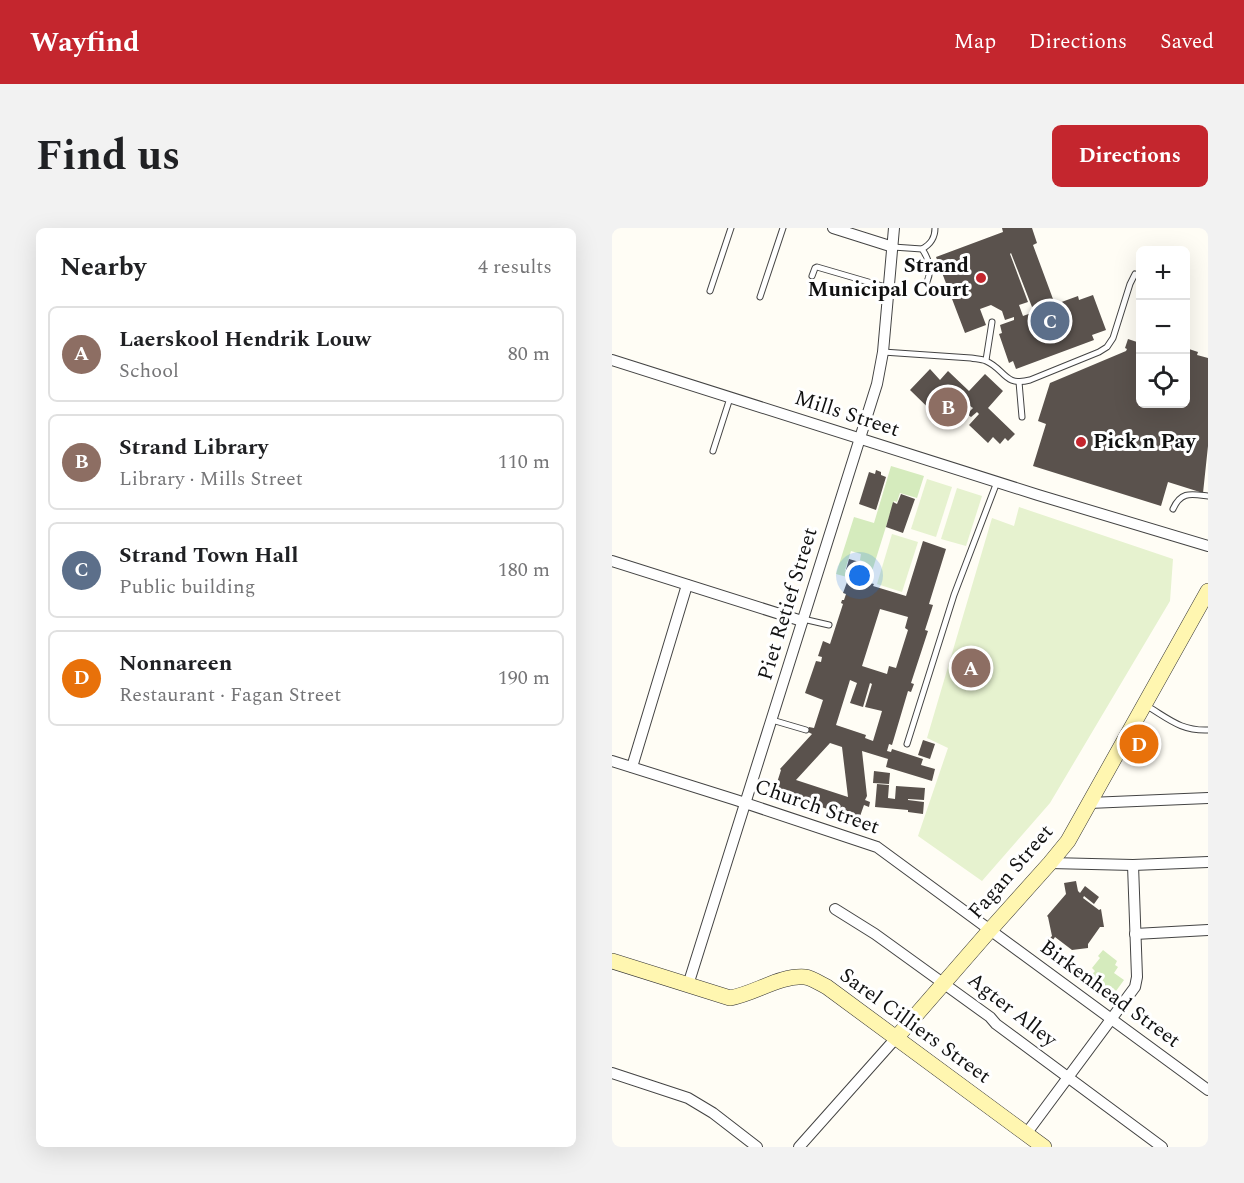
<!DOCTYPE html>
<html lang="en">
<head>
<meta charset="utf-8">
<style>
  :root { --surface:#fff; --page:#f2f2f2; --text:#202124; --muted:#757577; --line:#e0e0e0; --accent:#c4262e }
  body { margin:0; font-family:Spectral,serif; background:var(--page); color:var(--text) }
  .controls { position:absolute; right:18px; top:18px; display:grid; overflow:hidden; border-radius:9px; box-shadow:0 6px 24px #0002 }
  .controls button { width:54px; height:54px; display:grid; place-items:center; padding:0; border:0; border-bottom:2px solid var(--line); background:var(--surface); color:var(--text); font:30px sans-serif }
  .you { position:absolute; left:248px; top:348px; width:21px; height:21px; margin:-15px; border:4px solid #fff; border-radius:50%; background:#1a73e8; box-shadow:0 0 0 9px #1a73e833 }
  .badge { display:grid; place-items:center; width:39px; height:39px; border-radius:50%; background:var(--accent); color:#fff; font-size:20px; font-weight:700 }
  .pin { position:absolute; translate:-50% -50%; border:3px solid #fff; box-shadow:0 2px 6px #0006 }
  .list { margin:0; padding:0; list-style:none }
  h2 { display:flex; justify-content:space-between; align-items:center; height:78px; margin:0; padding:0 24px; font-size:26px }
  h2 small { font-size:20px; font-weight:400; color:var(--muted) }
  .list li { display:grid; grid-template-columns:39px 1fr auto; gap:18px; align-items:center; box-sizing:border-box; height:96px; margin:0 12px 12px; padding:0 12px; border:2px solid var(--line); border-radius:9px }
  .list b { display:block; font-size:22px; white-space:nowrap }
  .list p { margin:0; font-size:20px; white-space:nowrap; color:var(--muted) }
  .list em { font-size:20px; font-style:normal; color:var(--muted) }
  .icon { flex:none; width:33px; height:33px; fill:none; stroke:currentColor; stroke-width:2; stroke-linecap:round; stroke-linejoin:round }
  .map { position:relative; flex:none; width:596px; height:919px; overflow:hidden; border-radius:9px }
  header { display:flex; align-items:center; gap:36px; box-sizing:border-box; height:84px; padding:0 30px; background:var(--accent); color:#fff }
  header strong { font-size:28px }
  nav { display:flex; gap:33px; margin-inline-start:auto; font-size:21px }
  .intro { display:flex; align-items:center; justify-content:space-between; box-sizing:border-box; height:144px; padding:0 36px }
  h1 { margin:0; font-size:42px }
  .button { padding:15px 27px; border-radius:9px; background:var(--accent); color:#fff; font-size:21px; font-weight:700 }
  main { display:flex; gap:36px; padding:0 36px }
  aside { flex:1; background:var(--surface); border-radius:9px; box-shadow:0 6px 24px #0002 }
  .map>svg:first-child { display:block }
  .green { fill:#d5ebbd }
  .pitch { fill:#e6f2cf }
  .building { fill:#5a524d; fill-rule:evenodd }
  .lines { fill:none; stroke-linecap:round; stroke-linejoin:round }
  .lane-casing { stroke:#444; stroke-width:7 }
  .street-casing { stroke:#444; stroke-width:12 }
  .secondary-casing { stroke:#333; stroke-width:16 }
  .lane { stroke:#fff; stroke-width:5 }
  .street { stroke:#fff; stroke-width:10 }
  .secondary { stroke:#fff6b0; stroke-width:15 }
  .poi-dot { fill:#c4262e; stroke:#fff; stroke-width:2 }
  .labels { text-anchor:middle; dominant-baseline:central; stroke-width:6; stroke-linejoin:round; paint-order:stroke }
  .poi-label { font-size:21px; font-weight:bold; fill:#111; stroke:#fff; text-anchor:end }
  .street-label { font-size:21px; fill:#111; stroke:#fff }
</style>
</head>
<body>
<header>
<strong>Wayfind</strong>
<nav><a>Map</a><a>Directions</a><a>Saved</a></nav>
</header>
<div class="intro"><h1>Find us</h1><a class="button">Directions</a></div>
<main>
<aside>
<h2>Nearby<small>4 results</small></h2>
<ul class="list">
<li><span class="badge" style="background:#8d6e63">A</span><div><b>Laerskool Hendrik Louw</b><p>School</p></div><em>80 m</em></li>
<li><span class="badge" style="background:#8d6e63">B</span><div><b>Strand Library</b><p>Library · Mills Street</p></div><em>110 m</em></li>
<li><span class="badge" style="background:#5c6f8a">C</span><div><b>Strand Town Hall</b><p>Public building</p></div><em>180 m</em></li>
<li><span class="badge" style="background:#e8710a">D</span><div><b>Nonnareen</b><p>Restaurant · Fagan Street</p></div><em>190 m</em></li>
</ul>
</aside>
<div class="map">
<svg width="596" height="919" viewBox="0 0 596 919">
  <rect width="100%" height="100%" fill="#fffdf5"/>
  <g class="green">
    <path d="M279,238L312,248L305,270L288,265L285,274L282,273L257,353L248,350L253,334L248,332L249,326L239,323L233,342L237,344L235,349L224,346L242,289L262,295Z"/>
    <path d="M491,722L505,733L503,737L506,739L502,745L512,752L504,763L501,760L493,770L482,762L483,760L479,757L481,754L477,750L483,743L480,740L488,730L486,728Z"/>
  </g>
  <g class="pitch">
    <path d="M315,251L340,259L324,309L299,301Z"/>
    <path d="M345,260L370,268L354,318L329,311Z"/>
    <path d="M407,279L561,331L558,373L438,575L370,653L306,608L336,520L315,510L380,290L402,298Z"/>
    <path d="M280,306L306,314L290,364L265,356Z"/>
  </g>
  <g class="building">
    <path d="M390,0H420L425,15L421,17L441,71L420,79L399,25L398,26L416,74L407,77L411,88L466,68L467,72L481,67L494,102L480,107L482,112L404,141L401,133L397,135L387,106L390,105L388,97L402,92V89L393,92L390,83L379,77L368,81L374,97L353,105L324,29L391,4Z"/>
    <path d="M516,111L528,115V176H574V120L586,124L585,127L596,130V218L591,265L556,254L549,278L421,238L434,196L426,193L438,155L514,123L515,121L513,120Z"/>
    <path d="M318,141L328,152L336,143L357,163L373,146L391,163L376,180L403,206L396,213L393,210L388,216L381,209L376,215L357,197L367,186L365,184L359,189L355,186L361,180L358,178L337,200L298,162Z"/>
    <path d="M264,242L269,244V247L274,249L264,282L247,276L257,244L263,246Z"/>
    <path d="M289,266L303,271L291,305L274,299L281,274L285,276Z"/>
    <path d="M311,313L334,321L317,376L321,377L313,402L316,403L299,455L302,456L299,464L296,463L280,517L277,516L275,523L279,524L280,521L311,531L309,537L323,541L320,553L274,539L276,531L250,523L255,568L253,572L258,574L257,579L252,577L247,591L162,564L169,542L168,541L200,506L196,504L197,499L202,500L211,472L193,465L204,433L209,434L210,429L206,428L211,413L218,416L231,376L229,375L230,372H232L234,366L231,365L238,346L248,349V352L262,356L261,358L294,368ZM268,381L296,389L293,400L296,402L284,440L277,438L275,446L250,438ZM238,452L245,455L238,475L251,479L258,455L260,456L253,479L270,483L261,513L253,510L254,507L224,497ZM218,515L230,519L236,569L184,552Z"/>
    <path d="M237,331L251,335L247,347L234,342Z"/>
    <path d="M311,512L323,516L318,531L306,527Z"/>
    <path d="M262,543L278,545L277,556L261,555Z"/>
    <path d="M265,556L277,557L276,570L283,571L284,558L313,560L312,572L296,571V572L312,574L311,586L296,584V582L263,579Z"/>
    <path d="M464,653L466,663L468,665L473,658L487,669L482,676L472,668L471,670L487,682L489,681L492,699H488L476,716V720L460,722L443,709L441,712L438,710L440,708L436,689L435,688L454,666L452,655Z"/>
  </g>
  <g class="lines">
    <defs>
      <g id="lane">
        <path d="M281,19L310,21C317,31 320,42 315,54"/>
        <path d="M310,21C319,16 323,10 323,0"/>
        <path d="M200,48L203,40L205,39L277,60"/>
        <path d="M98,63L119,0"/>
        <path d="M148,69L171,0"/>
        <path d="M271,124L359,130C364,131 370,131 374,133C393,141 392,159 418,152L487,124L495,119L501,110L518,56L523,46"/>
        <path d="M374,132L380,94"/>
        <path d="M407,154L410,189"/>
        <path d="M101,223L118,170"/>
        <path d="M561,281C569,263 579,266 596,268"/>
        <path d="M191,391L217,397"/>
        <path d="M535,478C557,491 569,503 596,502"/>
        <path d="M160,492L194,502"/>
        <path d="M295,516L342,367L385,254"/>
      </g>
      <g id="street">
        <path d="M221,0L281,19"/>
        <path d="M0,132L426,267L596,318"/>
        <path d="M0,333L190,393"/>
        <path d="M0,533L124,572L265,619L596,862"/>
        <path d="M20,539L75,357"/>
        <path d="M477,575L596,570"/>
        <path d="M438,635L521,637L596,634"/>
        <path d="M223,681L263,706L378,789L384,796L550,919"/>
        <path d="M523,706L596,702"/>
        <path d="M76,757L265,156L271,124L282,0"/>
        <path d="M0,845L76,870L101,885L145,919"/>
        <path d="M414,906L523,759L525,749L521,637"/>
        <path d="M187,919L284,810"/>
      </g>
      <g id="secondary">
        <path d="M0,733L118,770C142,766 168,747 193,749C200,750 209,756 215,759L432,919"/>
        <path d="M284,810L378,702L438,635L456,613L596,363"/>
      </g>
    </defs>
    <use href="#lane" class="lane-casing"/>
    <use href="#street" class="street-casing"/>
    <use href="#secondary" class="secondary-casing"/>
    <use href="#lane" class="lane"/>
    <use href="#street" class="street"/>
    <use href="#secondary" class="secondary"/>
  </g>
  <g class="poi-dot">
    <circle cx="369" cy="50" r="6"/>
    <circle cx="469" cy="214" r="6"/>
  </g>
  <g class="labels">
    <g class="poi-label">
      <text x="357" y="38">Strand<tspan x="357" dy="24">Municipal Court</tspan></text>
      <text x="481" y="214" text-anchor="start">Pick n Pay</text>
    </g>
    <g class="street-label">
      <text transform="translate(235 186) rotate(18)">Mills Street</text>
      <text transform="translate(176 376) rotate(-73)">Piet Retief Street</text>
      <text transform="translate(205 579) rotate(19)">Church Street</text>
      <text transform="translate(399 644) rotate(-49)">Fagan Street</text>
      <text transform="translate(498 766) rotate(36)">Birkenhead Street</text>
      <text transform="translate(400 782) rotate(38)">Agter Alley</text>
      <text transform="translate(303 798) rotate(36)">Sarel Cilliers Street</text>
    </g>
  </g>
</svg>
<div class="controls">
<button>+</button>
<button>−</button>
<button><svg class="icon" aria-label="locate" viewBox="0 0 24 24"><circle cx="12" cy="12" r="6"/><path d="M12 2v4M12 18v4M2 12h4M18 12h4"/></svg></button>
</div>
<div class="you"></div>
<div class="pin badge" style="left:359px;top:440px;background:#8d6e63">A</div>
<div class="pin badge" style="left:336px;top:179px;background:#8d6e63">B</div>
<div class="pin badge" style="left:438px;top:93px;background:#5c6f8a">C</div>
<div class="pin badge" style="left:527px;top:516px;background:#e8710a">D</div>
</div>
</main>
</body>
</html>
